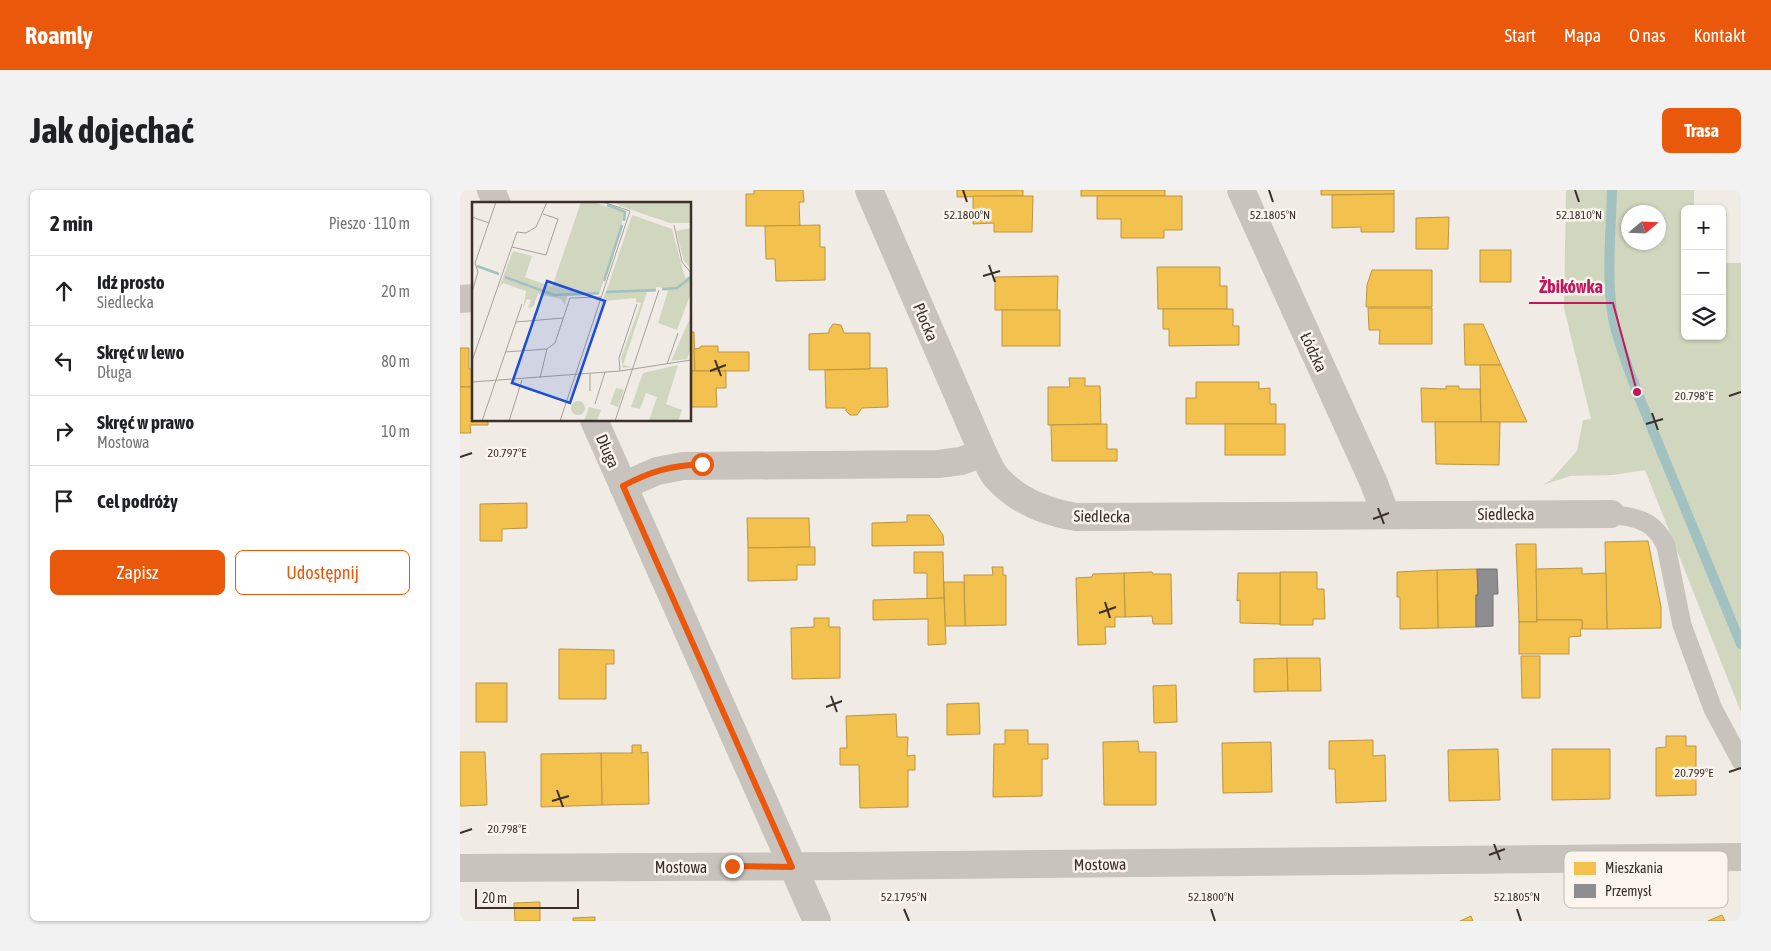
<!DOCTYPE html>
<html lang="pl">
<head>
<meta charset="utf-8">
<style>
  :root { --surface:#fff; --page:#f2f2f2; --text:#202124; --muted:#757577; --line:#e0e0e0; --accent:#ea580c }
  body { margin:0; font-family:"Asap Condensed",sans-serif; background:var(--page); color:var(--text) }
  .controls { position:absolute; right:15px; top:15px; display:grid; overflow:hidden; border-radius:8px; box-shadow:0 1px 4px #0004 }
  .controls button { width:45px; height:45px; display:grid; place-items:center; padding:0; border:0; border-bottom:1px solid var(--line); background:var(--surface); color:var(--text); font:25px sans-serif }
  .compass { position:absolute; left:1161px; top:15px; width:45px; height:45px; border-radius:50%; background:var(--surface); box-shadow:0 1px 4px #0004; rotate:71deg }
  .scale { position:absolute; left:15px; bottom:12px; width:104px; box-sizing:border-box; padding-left:5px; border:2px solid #3b302b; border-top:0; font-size:14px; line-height:18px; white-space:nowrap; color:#3b302b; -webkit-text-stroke:4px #fbf5ee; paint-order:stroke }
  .stop { position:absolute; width:15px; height:15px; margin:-11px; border:4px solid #ea580c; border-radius:50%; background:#fff }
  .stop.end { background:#ea580c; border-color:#fff; box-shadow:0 1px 5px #0008 }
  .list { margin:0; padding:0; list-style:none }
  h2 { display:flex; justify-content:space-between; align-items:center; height:65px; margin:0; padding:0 20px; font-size:21px }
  h2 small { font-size:16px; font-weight:400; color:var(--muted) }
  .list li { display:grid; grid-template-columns:32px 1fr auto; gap:15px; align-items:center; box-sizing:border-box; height:70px; padding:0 20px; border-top:1px solid var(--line) }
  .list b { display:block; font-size:19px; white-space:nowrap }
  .list p { margin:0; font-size:16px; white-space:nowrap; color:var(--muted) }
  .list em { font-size:16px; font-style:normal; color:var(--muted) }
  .actions { display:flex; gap:10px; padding:15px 20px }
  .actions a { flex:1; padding:11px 0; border:1px solid var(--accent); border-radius:8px; text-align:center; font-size:18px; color:var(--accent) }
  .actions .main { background:var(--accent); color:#fff }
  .icon { flex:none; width:28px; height:28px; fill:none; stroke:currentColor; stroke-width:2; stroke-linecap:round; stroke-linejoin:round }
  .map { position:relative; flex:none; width:1281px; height:731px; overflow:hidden; border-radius:8px }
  header { display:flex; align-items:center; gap:30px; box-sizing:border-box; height:70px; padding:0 25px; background:var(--accent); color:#fff }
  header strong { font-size:24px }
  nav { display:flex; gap:28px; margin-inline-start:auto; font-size:18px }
  .intro { display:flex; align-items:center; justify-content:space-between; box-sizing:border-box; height:120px; padding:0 30px }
  h1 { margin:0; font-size:35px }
  .button { padding:12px 22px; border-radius:8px; background:var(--accent); color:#fff; font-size:18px; font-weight:700 }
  main { display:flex; gap:30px; padding:0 30px }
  aside { flex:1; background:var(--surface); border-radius:8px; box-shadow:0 1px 4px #0004 }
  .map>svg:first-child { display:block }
  .green { fill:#d1d6bf; fill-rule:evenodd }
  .homes { fill:#f2c14e; stroke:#bb9644 }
  .industry { fill:#8d8d92; stroke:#747173 }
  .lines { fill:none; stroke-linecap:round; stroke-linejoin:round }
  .stream { stroke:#a1c2c1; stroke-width:10 }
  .service { stroke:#c9c3be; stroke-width:19 }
  .minor { stroke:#c9c3be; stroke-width:28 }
  .tertiary { stroke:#c9c3be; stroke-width:28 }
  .route { stroke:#ea580c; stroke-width:6 }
  .ticks { fill:none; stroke:#3b302b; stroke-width:2 }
  .labels { text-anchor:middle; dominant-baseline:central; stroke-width:5; stroke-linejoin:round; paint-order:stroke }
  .street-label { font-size:16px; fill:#3b302b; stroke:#fbf5ee }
  .inset-river { fill:none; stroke:#a1c2c1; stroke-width:2.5 }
  .inset-road { fill:none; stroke:#a8a09b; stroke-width:1 }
  .view { fill:#1d4ed8; fill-opacity:0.15; stroke:#1d4ed8; stroke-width:2.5 }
  .inset-edge { fill:none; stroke:#3b302b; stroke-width:2.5 }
  .key { fill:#fbf5ee; stroke:#c1bab4; stroke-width:1 }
  .key-label { font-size:14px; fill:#3b302b }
  .ticks-label { font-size:12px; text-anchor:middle; fill:#3b302b; stroke:#fbf5ee; stroke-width:5; stroke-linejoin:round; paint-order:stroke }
  .leader { fill:none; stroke:#c2185b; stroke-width:2 }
  .callout-dot { fill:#c2185b; stroke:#fbf5ee; stroke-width:2 }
  .callout-label { font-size:18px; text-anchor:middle; font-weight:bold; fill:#c2185b; stroke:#fbf5ee; stroke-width:5; stroke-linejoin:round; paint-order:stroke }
</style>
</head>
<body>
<header>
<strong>Roamly</strong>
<nav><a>Start</a><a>Mapa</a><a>O nas</a><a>Kontakt</a></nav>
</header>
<div class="intro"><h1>Jak dojechać</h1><a class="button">Trasa</a></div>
<main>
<aside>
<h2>2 min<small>Pieszo · 110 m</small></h2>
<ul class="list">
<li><svg class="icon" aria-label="ahead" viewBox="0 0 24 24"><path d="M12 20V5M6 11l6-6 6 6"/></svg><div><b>Idź prosto</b><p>Siedlecka</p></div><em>20 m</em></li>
<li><svg class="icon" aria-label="left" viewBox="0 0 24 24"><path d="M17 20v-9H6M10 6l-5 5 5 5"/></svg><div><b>Skręć w lewo</b><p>Długa</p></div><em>80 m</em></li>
<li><svg class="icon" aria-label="right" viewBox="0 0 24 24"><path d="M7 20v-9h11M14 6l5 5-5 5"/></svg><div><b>Skręć w prawo</b><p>Mostowa</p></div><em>10 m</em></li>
<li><svg class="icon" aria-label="arrive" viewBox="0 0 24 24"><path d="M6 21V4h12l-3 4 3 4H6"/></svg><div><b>Cel podróży</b></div></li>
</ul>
<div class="actions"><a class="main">Zapisz</a><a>Udostępnij</a></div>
</aside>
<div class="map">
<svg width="1281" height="731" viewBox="0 0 1281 731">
  <rect width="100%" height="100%" fill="#f0ebe5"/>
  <path class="green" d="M1106,0H1234V19H1225V146H1262V73H1281V522L1185,280L1153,285L1110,286L1083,295L1091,290L1117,261L1123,230L1131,229L1104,118ZM1168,22H1198V52H1168Z"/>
  <g class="homes">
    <path d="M294,0H343L344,12H339L340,36H286V4H294Z"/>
    <path d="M497,0H563V6L497,7Z"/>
    <rect x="621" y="0" width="84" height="6"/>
    <path d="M861,0H934V4L861,5Z"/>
    <path d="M934,4V42H901V37L872,38V5Z"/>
    <path d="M513,6H573L572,42H534V33L513,34Z"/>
    <path d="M637,6H722V40H704V48H661V29H637Z"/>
    <path d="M989,27L988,59H956V28Z"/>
    <path d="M360,35V57H365V90L316,91L315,69H306L305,36Z"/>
    <rect x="1020" y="60" width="31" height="32"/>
    <path d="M697,77H760V96H767V119H698Z"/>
    <path d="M912,80H972V117H906L907,95Z"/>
    <path d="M598,86L597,121L535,120V87Z"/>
    <path d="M908,118H972V154H919L920,140H909Z"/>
    <path d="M703,119H773V136H779V155L709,156V139H703Z"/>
    <rect x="542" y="120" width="58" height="36"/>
    <path d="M373,134L381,135L384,143H410V179L349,180V144L369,143V140Z"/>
    <path d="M1004,134H1023L1041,175H1005Z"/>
    <path d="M230,142H234L235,181H230Z"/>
    <path d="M241,156H258V162H289V181H235L234,159L240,158Z"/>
    <path d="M0,158H9V179H14V197H0Z"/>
    <path d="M1020,175H1041L1067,232H1021Z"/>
    <path d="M410,178H427L428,217L402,218L397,225H390L386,221V218H366L365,180L410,179Z"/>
    <path d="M230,181H266V198H256L257,217H230Z"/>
    <path d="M609,188H625V196H640L641,234L588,235V197H610Z"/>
    <path d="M736,192H799V199L810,198V214H816V234H726V208H736Z"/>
    <path d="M986,196H999V199H1020L1021,232H962L961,198L986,199Z"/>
    <path d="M0,197H14V230H28V235H10L11,243H0Z"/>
    <path d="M975,232H1040L1039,275L976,274Z"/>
    <path d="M647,234V259H657V271H592L591,235Z"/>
    <rect x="765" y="234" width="60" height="31"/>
    <path d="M67,313V338L42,339V351H20V314Z"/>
    <path d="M447,325H469L483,345L484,355L412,356V333L447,332Z"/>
    <path d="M287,328H349L350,357L288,358Z"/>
    <path d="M1188,351L1201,417V438L1147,439L1145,352Z"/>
    <path d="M1056,354H1076L1077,432H1059Z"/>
    <path d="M355,357V375H337V390L288,391V358Z"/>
    <path d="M454,362H483L484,408L467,409V383H454Z"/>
    <path d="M532,377H543V385H546V435L505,436L504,385H533Z"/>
    <path d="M1122,378V384L1146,383L1147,439H1122V430H1077L1076,379Z"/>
    <path d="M1017,379L1018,405H1016V437L978,438L977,380Z"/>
    <path d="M977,380L978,438L940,439V407H937V382Z"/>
    <path d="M692,382L693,384H711L712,434H693L692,426L665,427L664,383Z"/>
    <path d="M820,382H857V399H864L865,429H853V435H820Z"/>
    <path d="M664,383L665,427H655V437H645L646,454L618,455L616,388L632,387L633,384Z"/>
    <path d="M778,383H820V434L780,433V410L777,411Z"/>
    <path d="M484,392H504L505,436H485Z"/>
    <path d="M484,408L486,454L468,455V429L413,430V410Z"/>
    <path d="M354,428H369V437H380V488L332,489L331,438L354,437Z"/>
    <path d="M1077,430H1122V439H1120L1121,446L1109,447V464H1059V432H1077Z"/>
    <path d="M99,459L154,460V474H146V509H99Z"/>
    <path d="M1061,466H1080V508H1062Z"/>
    <path d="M827,468L828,501L794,502V469Z"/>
    <path d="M827,468H860L861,501H828Z"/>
    <rect x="16" y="493" width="31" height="39"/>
    <path d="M716,495L717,532L694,533L693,496Z"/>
    <path d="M519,513L520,544L487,545V514Z"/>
    <path d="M436,524L437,547H448L447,566L455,565V580H448V617L400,618L399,575H380V558H387L386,526Z"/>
    <path d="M545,540H568V554H588V569H582V606L533,607L534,554H545Z"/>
    <path d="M1206,546H1226V556H1236V605L1196,606V558L1206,557Z"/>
    <path d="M913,550V566L925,565L926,611L876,613L875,579H869V551Z"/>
    <path d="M678,551L679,562H696V615H644L643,552Z"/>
    <path d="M811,552L812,602L763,603L762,553Z"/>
    <path d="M172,555H181V563L188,562L189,614L142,615L141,563H172Z"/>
    <path d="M1038,559L1040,610L989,611L988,560Z"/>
    <path d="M1092,559H1150V609L1092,610Z"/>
    <path d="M0,562H25L27,615L0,616Z"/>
    <path d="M141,563L142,615L81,617V564Z"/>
    <path d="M80,712V731H55L54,713Z"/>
    <path d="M1262,725L1265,731H1248L1250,730Z"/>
    <path d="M1011,726L1013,731H1000Z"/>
    <path d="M135,727V731H113V728Z"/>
  </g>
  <path class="industry" d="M1017,379H1037L1038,404H1033V436L1016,437V405H1018Z"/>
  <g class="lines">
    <path class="stream" d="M1152,0C1151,42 1146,87 1153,128C1158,153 1168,177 1177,202L1281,454"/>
    <path class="service" d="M1151,324C1178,328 1194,330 1206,356L1222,435L1253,519L1281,571"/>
    <g class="minor">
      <path d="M409,0L523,263"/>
      <path d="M781,0L913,291L926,325"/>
      <path d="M0,109L14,108"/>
      <path d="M163,296L197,281L223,276L478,274L501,271L523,263C527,271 531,281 536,287C557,311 585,322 616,327L1151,324"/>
      <path d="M0,678L387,676L1281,667"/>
    </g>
    <g class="tertiary">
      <path d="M31,0L37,14"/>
      <path d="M134,230L357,731"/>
    </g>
  </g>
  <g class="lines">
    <path class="route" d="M242,274C210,276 191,281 163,296L332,677L272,676"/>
  </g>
  <path class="ticks" d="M503,0L507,12M809,0L813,12M1115,0L1119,12M529,75L535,92M523,86L540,81M255,170L261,186M250,181L266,175M1269,206L1281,202M1192,223L1198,240M1186,234L1203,229M0,267L12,263M918,318L924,334M913,329L929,323M645,412L650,428M639,423L656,417M371,506L377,522M366,517L382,511M1269,582L1281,578M97,600L103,617M92,611L109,606M0,643L12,639M1034,654L1040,670M1029,665L1045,659M444,719L449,731M751,719L755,731M1057,719L1061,731"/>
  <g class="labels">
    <g class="street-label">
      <text transform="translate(466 132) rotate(67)">Płocka</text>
      <text transform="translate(854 162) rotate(65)">Łódzka</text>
      <text transform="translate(148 261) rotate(66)">Długa</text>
      <text x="1046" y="324">Siedlecka</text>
      <text transform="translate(642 326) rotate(1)">Siedlecka</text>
      <text transform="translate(640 674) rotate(-1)">Mostowa</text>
      <text x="221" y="677">Mostowa</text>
    </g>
  </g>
  <g transform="translate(12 12)">
    <rect width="219" height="219" fill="#f0ebe5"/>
    <path d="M109,0H121L153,11L127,93L95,94L93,103L89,97L66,92L61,105L56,106L59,98L55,97L51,106L54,89L31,81L27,86L41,49L60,54L53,75L80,85ZM143,0H219V21H198L148,4ZM160,13L200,27L213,76L219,74L211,82L219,76V91L205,128L186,121L196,89L190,88L200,87L184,85L183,90H175L151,163L159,165L151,166L149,156L169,101L164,100V96L131,99L133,91L146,90H134ZM219,26V67L212,59L204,29ZM219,114V146L215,157L199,159ZM206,163L194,202L210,208L206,219H177L185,195L174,191L168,207L159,205L171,171ZM144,186L152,188L146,205L138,202ZM99 206a7 7 0 1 1 14 0a7 7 0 1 1-14 0ZM117,205L129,208L125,219H112Z" fill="#d1d6bf"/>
    <path class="inset-river" d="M135,3L153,10L152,19M5,64L27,72M33,75L82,93L127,91M132,79L150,23M190,87L205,86L219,75M134,90L184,88"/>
    <path class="inset-road" d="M0,15L17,21M202,23L210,60L219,71M40,45L74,53L86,17L71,12M0,90L6,70L3,61L24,0M44,120L91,116M33,150L75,147M0,159L45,30L54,31L64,25L75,0M195,162L206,131M148,169L147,156L165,102M118,172V189M68,176L75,147L83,141L98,96L129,95M0,180L148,169L219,158M123,202L133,170M10,219L50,102M37,219L50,178M88,219L158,9L131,0M143,219L187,88"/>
    <path class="view" d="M75,79L133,99L98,201L40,181Z"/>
    <rect width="219" height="219" class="inset-edge"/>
  </g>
  <rect x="1104" y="661" width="164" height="57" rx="8" class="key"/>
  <rect x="1114" y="672" width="22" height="13" fill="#f2c14e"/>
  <rect x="1114" y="694" width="22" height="14" fill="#8d8d92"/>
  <g class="key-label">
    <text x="1145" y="683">Mieszkania</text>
    <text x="1145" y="706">Przemysł</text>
  </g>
  <g class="ticks-label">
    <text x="507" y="29">52.1800°N</text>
    <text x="813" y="29">52.1805°N</text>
    <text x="1119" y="29">52.1810°N</text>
    <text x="1234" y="210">20.798°E</text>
    <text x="47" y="267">20.797°E</text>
    <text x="1234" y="587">20.799°E</text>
    <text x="47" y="643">20.798°E</text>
    <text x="444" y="711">52.1795°N</text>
    <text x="751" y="711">52.1800°N</text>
    <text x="1057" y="711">52.1805°N</text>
  </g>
  <path class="leader" d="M1177 202L1153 113H1069"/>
  <circle class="callout-dot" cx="1177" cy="202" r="5"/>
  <g class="callout-label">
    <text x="1111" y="103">Żbikówka</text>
  </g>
</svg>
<div class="controls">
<button>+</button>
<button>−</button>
<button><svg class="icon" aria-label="layers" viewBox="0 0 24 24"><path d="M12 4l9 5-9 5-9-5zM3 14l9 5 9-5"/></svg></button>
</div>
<svg class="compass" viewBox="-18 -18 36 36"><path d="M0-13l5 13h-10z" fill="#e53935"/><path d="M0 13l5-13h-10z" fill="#757577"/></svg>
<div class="scale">20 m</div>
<div class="stop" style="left:242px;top:274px"></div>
<div class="stop end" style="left:272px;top:676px"></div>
</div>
</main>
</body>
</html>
